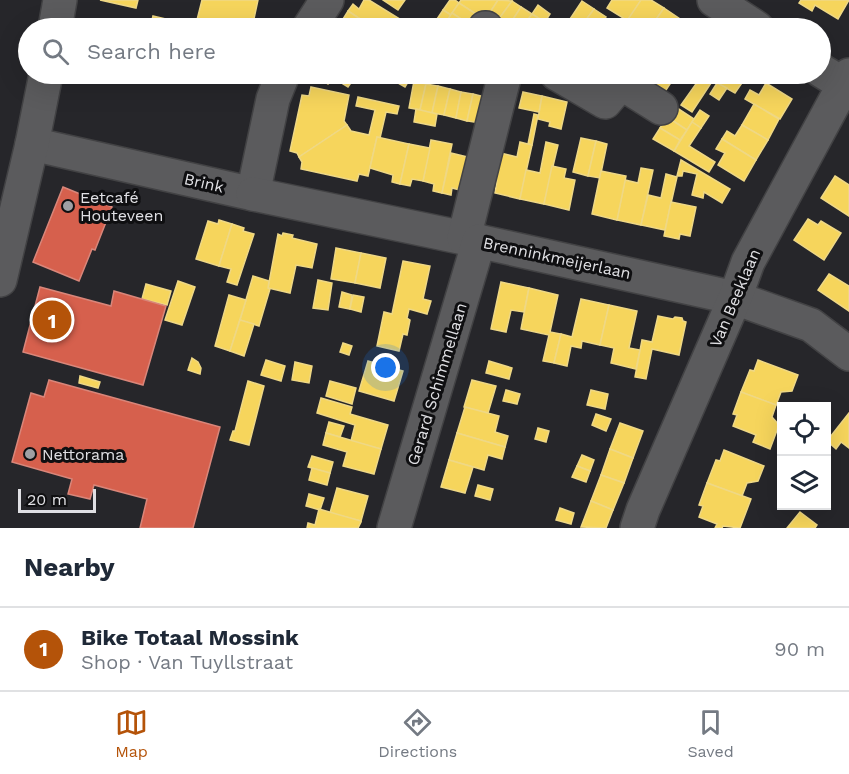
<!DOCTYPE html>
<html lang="en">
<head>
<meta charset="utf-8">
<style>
  :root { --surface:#fff; --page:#f6f6f7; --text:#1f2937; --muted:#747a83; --line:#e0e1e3; --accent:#b45309 }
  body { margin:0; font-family:"Work Sans",sans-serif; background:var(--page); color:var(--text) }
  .controls { position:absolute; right:18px; bottom:18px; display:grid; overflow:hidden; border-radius:0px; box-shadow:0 6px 24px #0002 }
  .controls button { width:54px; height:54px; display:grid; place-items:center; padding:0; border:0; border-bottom:2px solid var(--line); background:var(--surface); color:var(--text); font:30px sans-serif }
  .scale { position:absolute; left:18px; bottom:15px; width:78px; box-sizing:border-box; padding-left:6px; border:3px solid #e0e0e4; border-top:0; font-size:16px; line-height:21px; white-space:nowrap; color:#e0e0e4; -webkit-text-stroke:4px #0f0f11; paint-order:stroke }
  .you { position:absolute; left:386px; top:368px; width:21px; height:21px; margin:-15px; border:4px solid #fff; border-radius:50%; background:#1a73e8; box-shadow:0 0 0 9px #1a73e833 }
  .badge { display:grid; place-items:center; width:39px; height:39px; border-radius:50%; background:var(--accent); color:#fff; font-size:20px; font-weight:700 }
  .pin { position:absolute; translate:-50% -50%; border:3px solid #fff; box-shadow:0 2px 6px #0006 }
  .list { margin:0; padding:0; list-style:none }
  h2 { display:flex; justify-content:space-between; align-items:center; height:78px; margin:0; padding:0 24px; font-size:26px }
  h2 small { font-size:20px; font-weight:400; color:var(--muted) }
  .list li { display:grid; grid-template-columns:39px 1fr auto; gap:18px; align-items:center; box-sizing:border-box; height:84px; padding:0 24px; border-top:2px solid var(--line) }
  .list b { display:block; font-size:22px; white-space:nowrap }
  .list p { margin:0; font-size:20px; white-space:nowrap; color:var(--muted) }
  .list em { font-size:20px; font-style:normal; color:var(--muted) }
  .icon { flex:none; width:33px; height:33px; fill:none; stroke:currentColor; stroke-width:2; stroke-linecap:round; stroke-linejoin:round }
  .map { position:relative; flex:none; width:849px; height:528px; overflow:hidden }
  .search { position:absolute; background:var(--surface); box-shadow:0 6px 24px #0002; left:18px; right:18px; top:18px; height:66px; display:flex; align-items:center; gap:15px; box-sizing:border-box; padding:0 21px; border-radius:33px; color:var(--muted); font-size:22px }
  .sheet { height:162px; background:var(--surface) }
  nav { display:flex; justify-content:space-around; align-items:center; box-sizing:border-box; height:84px; border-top:2px solid var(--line); background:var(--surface); font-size:16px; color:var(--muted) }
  nav a { display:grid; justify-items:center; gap:3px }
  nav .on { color:var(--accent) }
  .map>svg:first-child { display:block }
  .homes { fill:#f6d55c; stroke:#efd885; stroke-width:1.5 }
  .shops { fill:#d6604d; stroke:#d9867a; stroke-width:1.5 }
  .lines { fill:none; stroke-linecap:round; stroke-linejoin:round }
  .minor-casing { stroke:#424244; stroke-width:36 }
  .minor { stroke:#5b5b5d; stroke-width:33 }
  .poi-dot { fill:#9f9fa3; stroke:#0f0f11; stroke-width:2 }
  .labels { text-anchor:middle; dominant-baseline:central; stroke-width:6; stroke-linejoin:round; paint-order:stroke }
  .street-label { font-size:16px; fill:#e0e0e4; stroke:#0f0f11 }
  .poi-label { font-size:16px; fill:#e0e0e4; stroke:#0f0f11; text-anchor:start }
</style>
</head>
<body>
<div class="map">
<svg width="849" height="528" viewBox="0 0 849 528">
  <rect width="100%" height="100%" fill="#26262a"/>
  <g class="homes">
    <path d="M100,0H138L136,8Z"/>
    <path d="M202,0H258L252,28H236L197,20Z"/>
    <path d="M364,0H369L403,21L399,28H374L348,11L353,4L359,9Z"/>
    <path d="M383,0H405L398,10Z"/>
    <path d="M450,0H455L459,3L451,15L443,10Z"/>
    <path d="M461,0H498L489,14L479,16L459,3Z"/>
    <path d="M498,0L512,1L498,20L489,14Z"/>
    <path d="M612,0H641L628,21L607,8Z"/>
    <path d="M641,0H651L664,8L650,28H622Z"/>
    <path d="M801,0H849L838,19L815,5L812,11L799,3Z"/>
    <path d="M512,1L521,7L508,27L498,20Z"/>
    <path d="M582,1L594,9L580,28H564Z"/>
    <path d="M459,3L479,16L472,26L452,13Z"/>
    <path d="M538,5L550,14L545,22L532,14Z"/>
    <path d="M521,7L532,14L522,28H511L508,27Z"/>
    <path d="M664,8L683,21L678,28H650Z"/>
    <path d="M594,9L606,17L598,28H580Z"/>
    <path d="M443,10L451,15L443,27L435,22Z"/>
    <path d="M348,11L374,28H346L349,23L343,19Z"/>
    <path d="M452,13L472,26L470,28H442Z"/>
    <path d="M532,14L543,21L537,28H522Z"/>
    <path d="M153,16L183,23L181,28H150Z"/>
    <path d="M317,74H357L348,87L332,77L328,84L315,76Z"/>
    <path d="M404,74L411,77L405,87L398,83Z"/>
    <path d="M703,74H717L692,112L681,105Z"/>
    <path d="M724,74H748L735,93L717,83Z"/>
    <path d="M657,76L670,84L664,93L651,85Z"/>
    <path d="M414,81L426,84L420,110L409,108Z"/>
    <path d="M717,83L727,88L719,100L710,94Z"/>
    <path d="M766,83L792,99L780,119L745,99L750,90L759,95Z"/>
    <path d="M426,84L438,86L432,113L420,110Z"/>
    <path d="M438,86L450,89L444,115L432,113Z"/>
    <path d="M311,87L349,95L344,121L347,125L299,157L297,153L290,151L302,95L309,96Z"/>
    <path d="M450,89L461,92L456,118L444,115Z"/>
    <path d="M461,92L473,94L467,121L456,118Z"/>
    <path d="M523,92L542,96L539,112L519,108Z"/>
    <path d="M473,94L485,97L480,123L467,121Z"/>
    <path d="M542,96L567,102L561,129L549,126L550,122L538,119Z"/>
    <path d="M358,97L399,106L397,114L386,112L380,138L377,137L368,176L359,174L357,181L301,169L302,162L299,157L347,125L351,131L369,135L375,110L356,106Z"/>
    <path d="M754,104L779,119L768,140L742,125Z"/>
    <path d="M674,106L694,119L687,130L667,117Z"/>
    <path d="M416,109L437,114L435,126L414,122Z"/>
    <path d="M700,110L709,116L701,128L692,122Z"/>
    <path d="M534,114L538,115L532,145L528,144Z"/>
    <path d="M667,117L687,130L680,140L660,128Z"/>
    <path d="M692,122L701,128L689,146L715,162L709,172L674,151Z"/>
    <path d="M742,125L768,140L756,160L722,139L727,131L735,136Z"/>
    <path d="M660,128L680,140L674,151L653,139Z"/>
    <path d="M377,137L409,144L400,184L392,182L393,175L370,168Z"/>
    <path d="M581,138L596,141L588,176L573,172Z"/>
    <path d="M722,139L756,160L744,181L718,165L725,153L716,149Z"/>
    <path d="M431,140L452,144L442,193L433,191L434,184L423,181Z"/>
    <path d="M596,141L607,144L600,178L588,176Z"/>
    <path d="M520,142L532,145L520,199L495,193L497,181L488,179L496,152L517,157Z"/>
    <path d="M546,142L558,145L544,204L520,199L526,170L540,173Z"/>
    <path d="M409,144L430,148L423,181L412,179L410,186L400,184Z"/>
    <path d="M451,153L472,158L464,191L452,188L451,195L442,193Z"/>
    <path d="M681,160L730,189L722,203L704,192L703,198L692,195L697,174L683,171L682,176H677Z"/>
    <path d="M552,166L566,169L564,178L575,180L569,210L544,204Z"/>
    <path d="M641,168L653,170L641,225L617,220L625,180L638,183Z"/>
    <path d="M601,171L626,176L617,220L592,214Z"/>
    <path d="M666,174L677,177L665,230L641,225L648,195L661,198Z"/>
    <path d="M835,176L849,185V216L821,198Z"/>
    <path d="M671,202L696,207L690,236L680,234L679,239L664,236Z"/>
    <path d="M808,219L818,225L821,221L841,233L824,260L794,240Z"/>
    <path d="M219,220L232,224L219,266L196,259L208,221L218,224Z"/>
    <path d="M232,224L244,228L243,231L254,234L237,285L227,282L231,269L219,266Z"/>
    <path d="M283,233L293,235L292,238L317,244L312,268L296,265L290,293L268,288L278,234L282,236Z"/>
    <path d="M336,248L361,253L355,283L331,279Z"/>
    <path d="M361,253L386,258L380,288L355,283Z"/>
    <path d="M403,261L430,266L423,299L431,301L427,314L409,309L407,318L410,320L407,335L403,334L399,351L377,346L384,312L392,314Z"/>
    <path d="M829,274L849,286V311L818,290Z"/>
    <path d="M253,276L269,281L268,288L270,289L259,326L240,320Z"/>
    <path d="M318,280L332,283L328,310L313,308Z"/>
    <path d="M178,281L195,287L182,325L165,320Z"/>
    <path d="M501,282L529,288L524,312L511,310L506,332L491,329Z"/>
    <path d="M146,284L171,291L167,305L142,299Z"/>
    <path d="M529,288L558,295L550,332L561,334L554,363L543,361L549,335L521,329Z"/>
    <path d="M342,292L352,295L350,309L339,307Z"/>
    <path d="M229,295L246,300L230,351L215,346Z"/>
    <path d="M353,295L364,297L361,312L350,309Z"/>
    <path d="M581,299L609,305L600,345L582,341L581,348L571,346L567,366L554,363L561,334L572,337Z"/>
    <path d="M609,305L637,311L629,348L640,350L636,369L611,363L614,348L600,345Z"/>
    <path d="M658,316L673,319L675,317L682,318L683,321L686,322L679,355L652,349L646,379L635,377L642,340L652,342Z"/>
    <path d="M240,320L254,324L244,356L230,351Z"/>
    <path d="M343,343L352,346L349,355L340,352Z"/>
    <path d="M192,358L198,362L201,368L200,374L188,370Z"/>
    <path d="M266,360L285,366L281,381L261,375Z"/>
    <path d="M758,360L798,375L792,391L781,392L776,405L741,392L750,370L754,371Z"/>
    <path d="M368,361L403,371L394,401L359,391Z"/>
    <path d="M489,361L512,368L509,379L486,373Z"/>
    <path d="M295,362L312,366L309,383L292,380Z"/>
    <path d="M80,376L100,382L98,388L79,383Z"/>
    <path d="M472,380L496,386L488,413L464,407Z"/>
    <path d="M248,381L264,386L249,445L230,440L233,431H235Z"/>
    <path d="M330,381L356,388L352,404L326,396Z"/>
    <path d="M506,390L520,394L517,404L503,401Z"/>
    <path d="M591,390L608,394L605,409L587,405Z"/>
    <path d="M741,392L776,405L772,417L779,425L770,449L753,442L756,435L733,426L737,415L733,414Z"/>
    <path d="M321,398L352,407L350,414L388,425L381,449L351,441L355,425L317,413Z"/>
    <path d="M465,407L499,416L495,432L508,436L505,447L457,433Z"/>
    <path d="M849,413V448L841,442L836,449L827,441Z"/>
    <path d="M596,414L611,419L606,431L592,425Z"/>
    <path d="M329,422L344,426L340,437L326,433Z"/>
    <path d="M620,423L643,431L633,458L610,449Z"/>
    <path d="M538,428L549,431L546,442L535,439Z"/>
    <path d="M326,433L381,449L374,474L343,466L347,452L323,445Z"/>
    <path d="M457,433L505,447L502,459L488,455L484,470L449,460Z"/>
    <path d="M610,449L633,458L624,483L601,475Z"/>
    <path d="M724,450L764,466L758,481L747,483L742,496L707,483L716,460L720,461Z"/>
    <path d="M582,455L594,460L590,471L577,466Z"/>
    <path d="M312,456L333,462L330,473L308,467Z"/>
    <path d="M449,460L473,467L465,493L441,487Z"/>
    <path d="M577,466L590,471L586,482L572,477Z"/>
    <path d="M312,468L330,473L327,485L309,480Z"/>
    <path d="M601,475L624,483L613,510L591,501Z"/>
    <path d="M707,483L751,499L740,528L723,526L722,528H715L717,524L699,517L703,506L699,505Z"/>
    <path d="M478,485L493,489L490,500L475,496Z"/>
    <path d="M337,488L368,496L361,521L330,513Z"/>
    <path d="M309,494L324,498L320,510L306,506Z"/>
    <path d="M591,501L613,510L606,528L581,527Z"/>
    <path d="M560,508L574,513L571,524L556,520Z"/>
    <path d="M319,509L361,521V522L358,528H307L308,523L315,525Z"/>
    <path d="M800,512L817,525L815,528H787Z"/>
  </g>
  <g class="shops">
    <path d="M63,187L112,207L95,250L92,249L79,281L33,262Z"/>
    <path d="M40,287L111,306L114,291L166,306L143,385L23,352Z"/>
    <path d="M49,380L220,427L193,528H140L147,499L94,485L90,499L68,494L72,479L12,462L31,393L44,397Z"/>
  </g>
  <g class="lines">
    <defs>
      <g id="minor">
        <path d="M714,0L757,28"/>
        <path d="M55,28L60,0"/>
        <path d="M309,28L327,0"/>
        <path d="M485,28H486"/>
        <path d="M820,70L843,84"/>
        <path d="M557,74L605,102L621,83L661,108"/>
        <path d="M32,144L253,194L273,99L283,74"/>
        <path d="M253,194L464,238L735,298L811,325L849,354"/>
        <path d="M464,238L505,74"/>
        <path d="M0,280L32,144L46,74"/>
        <path d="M394,528L479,241"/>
        <path d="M637,528L643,510L735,298L748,262L849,75"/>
      </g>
    </defs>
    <use href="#minor" class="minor-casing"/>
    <use href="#minor" class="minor"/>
  </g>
  <g class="poi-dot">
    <circle cx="68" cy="206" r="6"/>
    <circle cx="30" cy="454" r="6"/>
  </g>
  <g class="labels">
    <g class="street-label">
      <text transform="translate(204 183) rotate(13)">Brink</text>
      <text transform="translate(557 258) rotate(12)">Brenninkmeijerlaan</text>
      <text transform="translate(735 298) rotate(-67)">Van Beeklaan</text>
      <text transform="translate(437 384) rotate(-73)">Gerard Schimmellaan</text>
    </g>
    <g class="poi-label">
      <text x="80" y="197">Eetcafé<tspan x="80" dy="18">Houteveen</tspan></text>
      <text x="42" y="454">Nettorama</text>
    </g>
  </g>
</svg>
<div class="controls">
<button><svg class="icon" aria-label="locate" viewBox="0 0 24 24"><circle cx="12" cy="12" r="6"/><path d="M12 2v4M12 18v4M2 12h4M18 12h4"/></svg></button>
<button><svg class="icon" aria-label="layers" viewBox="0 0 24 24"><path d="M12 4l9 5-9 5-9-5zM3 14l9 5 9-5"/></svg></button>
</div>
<div class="scale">20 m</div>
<div class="you"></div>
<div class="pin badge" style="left:52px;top:320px">1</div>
<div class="search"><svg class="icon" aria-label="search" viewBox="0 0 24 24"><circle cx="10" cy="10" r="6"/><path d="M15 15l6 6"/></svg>Search here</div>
</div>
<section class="sheet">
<h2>Nearby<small></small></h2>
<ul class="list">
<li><span class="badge">1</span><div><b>Bike Totaal Mossink</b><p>Shop · Van Tuyllstraat</p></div><em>90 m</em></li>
</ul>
</section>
<nav>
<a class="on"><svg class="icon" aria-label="map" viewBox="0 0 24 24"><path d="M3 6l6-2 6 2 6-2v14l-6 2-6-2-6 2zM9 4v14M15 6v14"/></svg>Map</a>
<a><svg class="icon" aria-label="directions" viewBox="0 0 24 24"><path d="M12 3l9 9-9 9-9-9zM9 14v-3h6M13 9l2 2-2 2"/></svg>Directions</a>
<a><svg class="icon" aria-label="saved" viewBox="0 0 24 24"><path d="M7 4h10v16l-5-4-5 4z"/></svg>Saved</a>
</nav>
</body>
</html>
